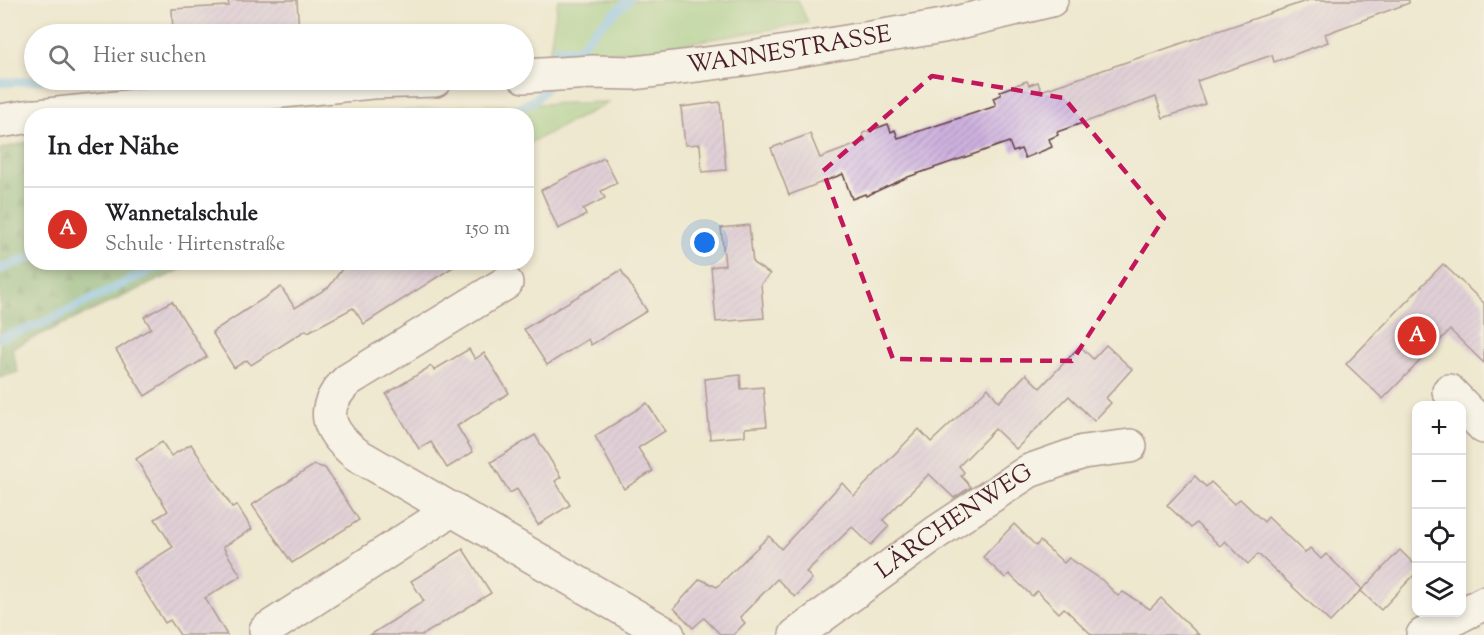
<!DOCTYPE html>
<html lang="de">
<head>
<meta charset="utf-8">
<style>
  :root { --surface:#fff; --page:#f2f2f2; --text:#202124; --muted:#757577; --line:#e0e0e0; --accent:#d93025 }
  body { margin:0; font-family:"Sorts Mill Goudy",serif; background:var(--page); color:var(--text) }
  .controls { position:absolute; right:18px; bottom:18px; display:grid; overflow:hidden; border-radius:12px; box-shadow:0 3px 9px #0003 }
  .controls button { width:54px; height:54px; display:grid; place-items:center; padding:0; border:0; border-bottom:2px solid var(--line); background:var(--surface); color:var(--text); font:30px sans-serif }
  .you { position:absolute; left:705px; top:243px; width:21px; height:21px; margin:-15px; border:4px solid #fff; border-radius:50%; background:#1a73e8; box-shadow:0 0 0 9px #1a73e833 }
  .badge { display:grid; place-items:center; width:39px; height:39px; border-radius:50%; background:var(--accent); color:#fff; font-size:20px; font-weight:700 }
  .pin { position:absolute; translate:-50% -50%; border:3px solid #fff; box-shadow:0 2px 6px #0006 }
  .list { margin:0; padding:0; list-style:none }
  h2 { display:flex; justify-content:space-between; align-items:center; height:78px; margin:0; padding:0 24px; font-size:26px }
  h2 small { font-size:20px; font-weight:400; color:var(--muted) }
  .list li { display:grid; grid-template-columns:39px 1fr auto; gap:18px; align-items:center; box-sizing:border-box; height:84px; padding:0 24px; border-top:2px solid var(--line) }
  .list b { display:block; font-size:22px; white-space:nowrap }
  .list p { margin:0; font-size:20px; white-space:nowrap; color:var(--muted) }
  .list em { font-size:20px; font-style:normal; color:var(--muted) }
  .icon { flex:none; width:33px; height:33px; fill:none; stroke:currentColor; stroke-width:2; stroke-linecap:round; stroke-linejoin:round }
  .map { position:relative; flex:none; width:1484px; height:635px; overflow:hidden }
  .search { position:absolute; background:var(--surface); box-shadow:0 3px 9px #0003; left:24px; top:24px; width:510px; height:66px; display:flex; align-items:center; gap:15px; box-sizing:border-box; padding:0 21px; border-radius:33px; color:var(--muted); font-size:22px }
  .panel { position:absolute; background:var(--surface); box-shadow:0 3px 9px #0003; left:24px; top:108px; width:510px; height:162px; border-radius:24px }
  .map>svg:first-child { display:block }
  .green { fill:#93c879; stroke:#6e7452; stroke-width:1.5 }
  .forest { fill:url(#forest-firs); stroke:#60664a; stroke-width:1.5 }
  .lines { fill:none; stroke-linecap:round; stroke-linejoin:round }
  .stream { stroke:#77bdee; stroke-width:9 }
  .building { fill:url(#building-hatch) }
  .minor-casing { stroke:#633d44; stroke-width:36 }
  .minor { stroke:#fff; stroke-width:33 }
  .marked { fill:none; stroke:#c2185b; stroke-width:4.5; stroke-dasharray:12 8; stroke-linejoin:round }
  .labels { text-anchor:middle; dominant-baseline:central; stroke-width:5; stroke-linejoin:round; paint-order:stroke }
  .street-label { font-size:24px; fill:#4a1f2b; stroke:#f7f3e8 }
</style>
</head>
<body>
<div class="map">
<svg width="1484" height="635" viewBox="0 0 1484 635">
  <defs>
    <pattern id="forest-firs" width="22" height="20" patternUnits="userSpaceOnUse" patternTransform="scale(1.5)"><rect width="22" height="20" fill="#76ac69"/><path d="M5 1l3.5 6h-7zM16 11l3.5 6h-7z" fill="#638b57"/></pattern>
    <pattern id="building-hatch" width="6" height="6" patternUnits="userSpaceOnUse" patternTransform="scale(1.5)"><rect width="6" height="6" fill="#ceb2e0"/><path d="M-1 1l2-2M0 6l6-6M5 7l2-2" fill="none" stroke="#a990b6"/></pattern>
  </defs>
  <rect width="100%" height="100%" fill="#f7f3e8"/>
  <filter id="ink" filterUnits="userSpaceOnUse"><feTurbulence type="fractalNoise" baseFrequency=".0167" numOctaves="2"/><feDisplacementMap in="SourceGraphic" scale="12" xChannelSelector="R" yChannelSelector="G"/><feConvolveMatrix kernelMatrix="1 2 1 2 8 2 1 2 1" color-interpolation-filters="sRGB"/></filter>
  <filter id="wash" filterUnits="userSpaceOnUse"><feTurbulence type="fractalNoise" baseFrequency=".008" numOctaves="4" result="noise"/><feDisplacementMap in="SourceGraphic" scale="24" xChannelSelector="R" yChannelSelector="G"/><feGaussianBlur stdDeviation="1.35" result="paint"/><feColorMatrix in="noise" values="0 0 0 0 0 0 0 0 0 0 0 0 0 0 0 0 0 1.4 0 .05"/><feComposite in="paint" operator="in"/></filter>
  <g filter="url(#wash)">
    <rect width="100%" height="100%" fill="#eee8cf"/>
    <g class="green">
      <path d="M558,0H798L808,23L641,51L549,54Z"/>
      <path d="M610,102L527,144L526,116L467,115L466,106Z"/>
    </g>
    <g class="forest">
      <path d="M466,106L467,115H346Z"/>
      <path d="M31,141L32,262L195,263L12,348L18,372L0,378V149Z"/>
    </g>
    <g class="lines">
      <g class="stream">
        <path d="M556,49L578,50"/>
        <path d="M566,65L593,32L629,0"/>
        <path d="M0,83L41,80"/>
        <path d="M505,116L536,99L551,82"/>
        <path d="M0,269L32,257"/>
        <path d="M0,338L41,324L167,262"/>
      </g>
    </g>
    <g id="blocks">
      <g class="building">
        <path d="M228,0H297L299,33L173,34L172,9L229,6Z"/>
        <path d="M1309,0H1409V3L1325,34L1328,42L1274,62L1272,55L1197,81L1205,104L1163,118L1156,97L1057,132L1058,135L1049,139L1052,147L1025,158L1021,149L1013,152L1009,142L908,177L866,196L865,194L852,199L843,174L789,195L771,148L810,134L820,158L865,141L863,133L888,124L891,132L895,130L898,138L996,106L993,98L1001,95L1000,91L1027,81L1029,85L1038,82L1041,91Z"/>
        <path d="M720,102L726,170L702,172L700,144L685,145L681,107Z"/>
        <path d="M604,158L617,183L601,191L605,198L583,209L586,215L558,229L541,190Z"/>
        <path d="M749,225L753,263L770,274L761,284L764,318L716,322L711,267L725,265L721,228Z"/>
        <path d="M347,262H461L364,324L353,308L308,332L306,330L251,365L247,360L234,368L212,332L281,287L295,308L329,287Z"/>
        <path d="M1443,264L1484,303V363L1450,330L1383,399L1346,364Z"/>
        <path d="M621,270L647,311L591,345L588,339L547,365L524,329Z"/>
        <path d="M172,301L207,357L145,396L116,350L151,328L144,317Z"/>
        <path d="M1106,345L1132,369L1106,398L1111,403L1094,421L1069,396L1016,449L995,429L959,466L964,472L961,476L971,487L954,498L929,474L883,520L889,526L871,545L852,527L806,572L812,579L795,597L777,579L740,617L745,623L733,635H721L704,618L693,628L674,608L700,579L717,587L769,536L781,549L842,483L854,496L919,429L931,442L988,388L999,402L1026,374L1040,388L1080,346L1093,359Z"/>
        <path d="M469,349L475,359L484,353L509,393L457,426L473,452L447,468L431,442L419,449L386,394L431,366L434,370Z"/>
        <path d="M740,375L741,389L763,387L767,426L745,428V436L710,439L705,379Z"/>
        <path d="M647,403L665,431L638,448L653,471L624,489L595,436Z"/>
        <path d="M535,435L561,477L555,481L570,505L538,525L517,489L510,493L491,462Z"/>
        <path d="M162,442L171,456L191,444L232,507L237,505L252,529L223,547L241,576L205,598L227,635H180L170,620L165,623L133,572L173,547L155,519L168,511L136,459Z"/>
        <path d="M314,465L325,468L359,520L292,563L252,505Z"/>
        <path d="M1195,476L1206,487L1211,482L1234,504L1240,499L1264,522L1268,517L1305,553L1310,548L1321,559L1326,554L1362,589L1330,622L1258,554L1248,564L1225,541L1220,546L1196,523L1191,528L1167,505Z"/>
        <path d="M1014,524L1036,546L1040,541L1064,563L1069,558L1102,580L1118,596L1123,592L1150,609L1161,598L1199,635H1092L1064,608L1059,613L1037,591L1032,596L1009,574L1005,578L983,557Z"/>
        <path d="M463,549L491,593L423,635H370L424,601L411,581Z"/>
        <path d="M1400,550L1416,566V573L1381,610L1361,591Z"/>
      </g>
    </g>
  </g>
  <g filter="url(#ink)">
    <use href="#blocks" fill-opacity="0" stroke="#633d44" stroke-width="1.5"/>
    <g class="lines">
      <defs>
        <g id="minor">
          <path id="s1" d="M524,76L593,72L634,73L745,59L943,26L1051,0"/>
          <path d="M38,116L372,82L435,80"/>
          <path d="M0,121L32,116"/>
          <path d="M506,283L348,380C318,409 327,430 356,454L668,635"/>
          <path d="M1449,391L1484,427"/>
          <path d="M266,630L453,509"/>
          <path id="s2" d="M796,635L937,532L1029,471L1083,452L1130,446"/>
          <path d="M1423,635L1484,603"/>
        </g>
      </defs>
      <use href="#minor" class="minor-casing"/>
      <use href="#minor" class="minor"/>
    </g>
  </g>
  <path d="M0 0H1484V635H0ZM932,76L1064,98L1164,218L1072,361L893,359L823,171Z" fill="#eee8cf" fill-opacity=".55" fill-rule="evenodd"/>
  <path class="marked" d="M932,76L1064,98L1164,218L1072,361L893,359L823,171Z"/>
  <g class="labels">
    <g class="street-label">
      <text stroke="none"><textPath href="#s1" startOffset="267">WANNESTRASSE</textPath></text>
      <text stroke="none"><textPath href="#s2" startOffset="195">LÄRCHENWEG</textPath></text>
    </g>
  </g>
</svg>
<div class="controls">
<button>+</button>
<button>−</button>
<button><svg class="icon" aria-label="locate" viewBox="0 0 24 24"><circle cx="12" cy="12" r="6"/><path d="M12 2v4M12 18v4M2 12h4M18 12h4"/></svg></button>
<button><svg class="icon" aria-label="layers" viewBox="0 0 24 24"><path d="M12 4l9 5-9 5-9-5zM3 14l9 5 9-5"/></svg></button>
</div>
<div class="you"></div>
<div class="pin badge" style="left:1417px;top:336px">A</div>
<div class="search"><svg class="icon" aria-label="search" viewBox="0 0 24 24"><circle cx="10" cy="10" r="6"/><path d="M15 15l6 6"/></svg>Hier suchen</div>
<section class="panel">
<h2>In der Nähe<small></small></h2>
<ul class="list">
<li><span class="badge">A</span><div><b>Wannetalschule</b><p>Schule · Hirtenstraße</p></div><em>150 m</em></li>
</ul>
</section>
</div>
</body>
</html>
